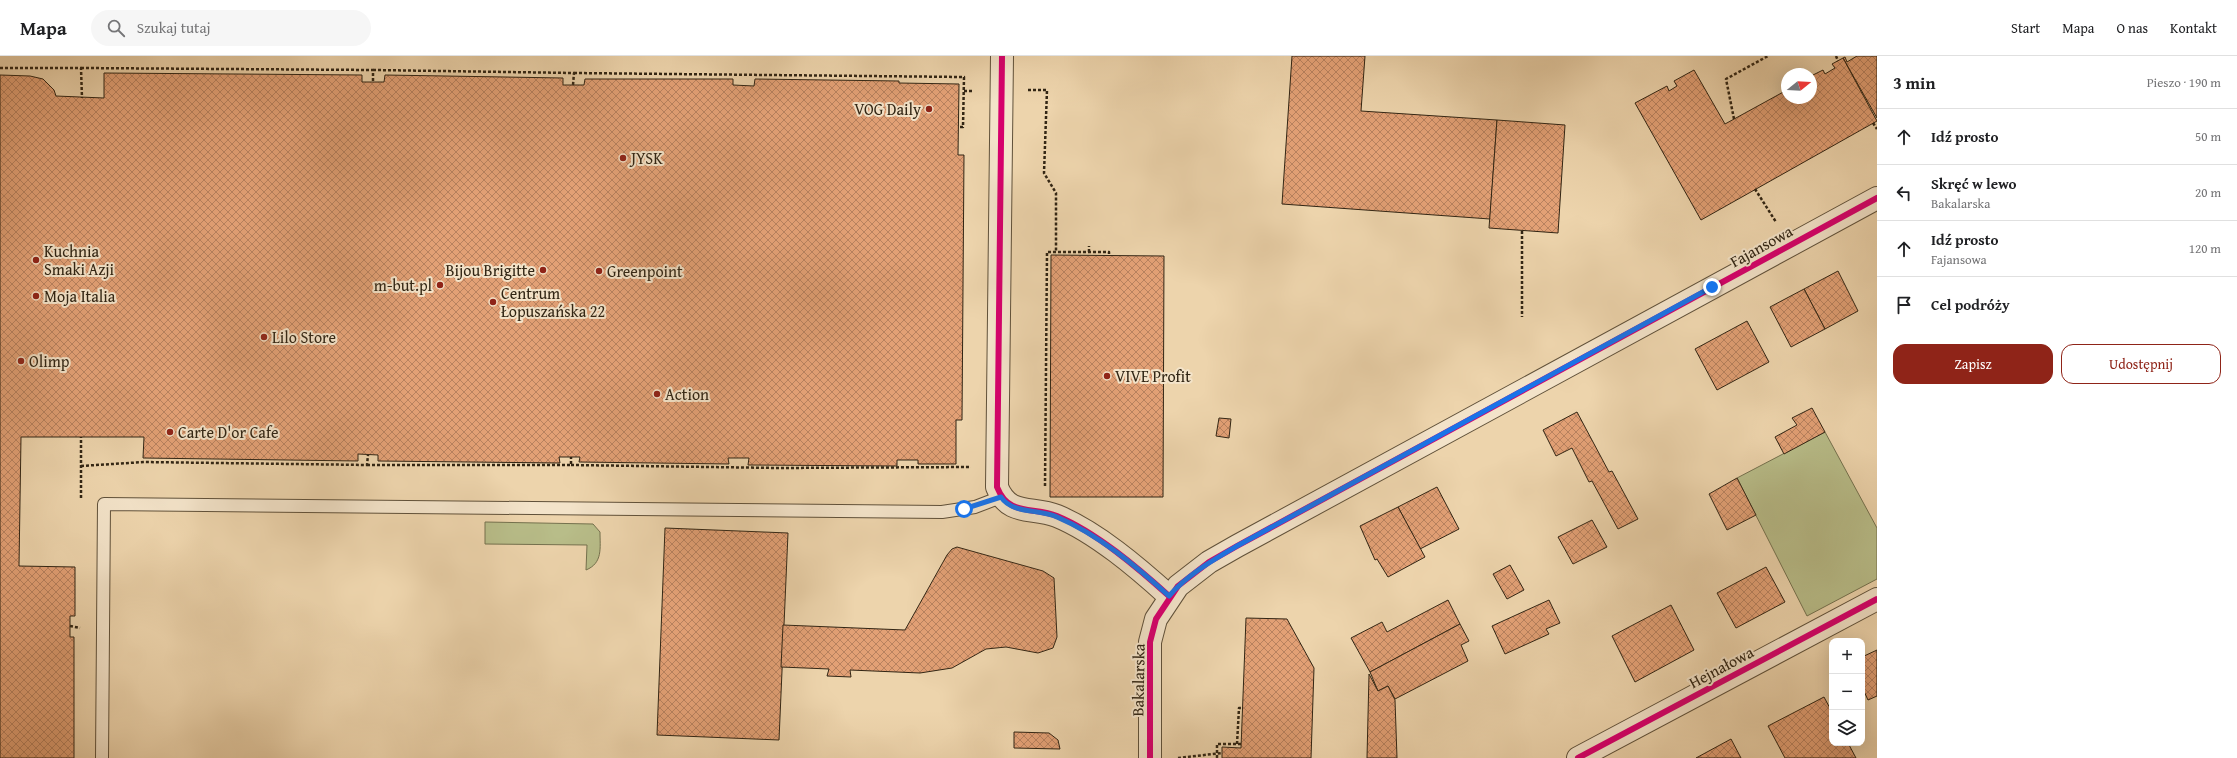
<!DOCTYPE html>
<html lang="pl">
<head>
<meta charset="utf-8">
<style>
  :root { --surface:#fff; --page:#f6f6f6; --text:#202124; --muted:#757577; --line:#e0e0e0; --accent:#8f2418 }
  body { margin:0; font-family:"Gentium Book Plus",serif; background:var(--page); color:var(--text) }
  .controls { position:absolute; right:12px; bottom:12px; display:grid; overflow:hidden; border-radius:8px; box-shadow:0 4px 16px #0002 }
  .controls button { width:36px; height:36px; display:grid; place-items:center; padding:0; border:0; border-bottom:1px solid var(--line); background:var(--surface); color:var(--text); font:20px sans-serif }
  .compass { position:absolute; left:1781px; top:12px; width:36px; height:36px; border-radius:50%; background:var(--surface); box-shadow:0 4px 16px #0002; rotate:72deg }
  .stop { position:absolute; width:12px; height:12px; margin:-9px; border:3px solid #1a73e8; border-radius:50%; background:#fff }
  .stop.end { background:#1a73e8; border-color:#fff; box-shadow:0 1px 4px #0008 }
  .list { margin:0; padding:0; list-style:none }
  h2 { display:flex; justify-content:space-between; align-items:center; height:52px; margin:0; padding:0 16px; font-size:17px }
  h2 small { font-size:13px; font-weight:400; color:var(--muted) }
  .list li { display:grid; grid-template-columns:26px 1fr auto; gap:12px; align-items:center; box-sizing:border-box; height:56px; padding:0 16px; border-top:1px solid var(--line) }
  .list b { display:block; font-size:15px; white-space:nowrap }
  .list p { margin:0; font-size:13px; white-space:nowrap; color:var(--muted) }
  .list em { font-size:13px; font-style:normal; color:var(--muted) }
  .actions { display:flex; gap:8px; padding:12px 16px }
  .actions a { flex:1; padding:9px 0; border:1px solid var(--accent); border-radius:12px; text-align:center; font-size:14px; color:var(--accent) }
  .actions .main { background:var(--accent); color:#fff }
  .icon { flex:none; width:22px; height:22px; fill:none; stroke:currentColor; stroke-width:2; stroke-linecap:round; stroke-linejoin:round }
  .map { position:relative; flex:none; width:1877px; height:702px; overflow:hidden }
  header { display:flex; align-items:center; gap:24px; box-sizing:border-box; height:56px; padding:0 20px; background:var(--surface); border-bottom:1px solid var(--line) }
  header strong { font-size:19px }
  nav { display:flex; gap:22px; margin-inline-start:auto; font-size:14px }
  .search { width:280px; height:36px; background:var(--page); display:flex; align-items:center; gap:10px; box-sizing:border-box; padding:0 14px; border-radius:22px; color:var(--muted); font-size:15px }
  main { display:flex }
  aside { flex:1; background:var(--surface) }
  .map>svg:first-child { display:block }
  .grass { fill:#b8bd89; stroke:#74714e }
  .building { fill:url(#building-cross-hatch); stroke:#312514 }
  .lines { fill:none; stroke-linecap:round; stroke-linejoin:round }
  .service-casing { stroke:#60513a; stroke-width:14 }
  .minor-casing { stroke:#60513a; stroke-width:24 }
  .path { stroke:#312514; stroke-width:2.5; stroke-dasharray:3 2; stroke-linecap:butt }
  .service { stroke:#f3e3c9; stroke-width:12 }
  .minor { stroke:#f3e3c9; stroke-width:22 }
  .cycleway-casing { stroke:#f3e3c9; stroke-width:8 }
  .cycleway { stroke:#d6006c; stroke-width:6 }
  .route { stroke:#1a73e8; stroke-width:5 }
  .poi-dot { fill:#8f2418; stroke:#f3e3c9; stroke-width:1.5 }
  .labels { text-anchor:middle; dominant-baseline:central; stroke-width:4; stroke-linejoin:round; paint-order:stroke }
  .poi-label { font-size:16px; fill:#312514; stroke:#f3e3c9; text-anchor:start }
  .street-label { font-size:16px; fill:#312514; stroke:#f3e3c9 }
</style>
</head>
<body>
<header>
<strong>Mapa</strong>
<div class="search"><svg class="icon" aria-label="search" viewBox="0 0 24 24"><circle cx="10" cy="10" r="6"/><path d="M15 15l6 6"/></svg>Szukaj tutaj</div>
<nav><a>Start</a><a>Mapa</a><a>O nas</a><a>Kontakt</a></nav>
</header>
<main>
<div class="map">
<svg width="1877" height="702" viewBox="0 0 1877 702">
  <defs>
    <pattern id="building-cross-hatch" width="8" height="8" patternUnits="userSpaceOnUse"><rect width="8" height="8" fill="#e2a075"/><path d="M0 0l8 8M0 8l8-8" fill="none" stroke="#b8825f"/></pattern>
  </defs>
  <rect width="100%" height="100%" fill="#edd4ac"/>
  <filter id="stains"><feTurbulence type="fractalNoise" baseFrequency=".005" numOctaves="4"/><feColorMatrix values="0 0 0 0 .2 0 0 0 0 .09 0 0 0 0 .02 0 0 0 .5 -.17"/></filter>
  <radialGradient id="worn" r=".72"><stop offset=".6" stop-color="#630" stop-opacity="0"/><stop offset="1" stop-color="#630" stop-opacity=".3"/></radialGradient>
  <g class="grass">
    <path d="M1825,376L1877,472V523L1807,560L1737,422Z"/>
    <path d="M485,466L593,468L600,476C600,492 603,507 586,514L587,489L485,488Z"/>
  </g>
  <g class="building">
    <path d="M1292,0H1365L1361,55L1497,64L1490,163L1282,148Z"/>
    <path d="M1857,0H1877V62L1843,2L1845,1L1847,6Z"/>
    <path d="M1843,2L1877,65L1701,164L1635,47L1667,30L1669,35L1677,30L1674,25L1694,14L1725,68L1787,34V42H1811V20L1823,14L1825,18L1835,12L1832,8Z"/>
    <path d="M104,17L362,19V26H384L385,19L563,22V29H584L585,23H733V29L754,30L755,23L899,25V27L959,28L958,99H964L962,364H956V408H918V404H897V410L748,409L749,402H728L729,408L579,406L580,401H559L560,407L378,405V399L358,398V405L143,402L144,381H21L19,510L75,511V560H70V581H74V702H0V19L30,20L43,23L54,34L56,40L104,42Z"/>
    <path d="M1497,64L1565,69L1558,177L1489,172Z"/>
    <path d="M1051,199L1164,200L1163,441H1050Z"/>
    <path d="M1838,215L1858,255L1825,273L1804,233Z"/>
    <path d="M1804,233L1825,273L1791,291L1770,251Z"/>
    <path d="M1747,265L1769,306L1717,334L1695,293Z"/>
    <path d="M1812,352L1825,376L1784,398L1775,381L1797,369L1792,362Z"/>
    <path d="M1577,356L1609,416L1612,415L1638,463L1618,473L1592,425L1589,426L1572,392L1556,400L1543,374Z"/>
    <path d="M1219,362L1231,363L1229,382L1216,380Z"/>
    <path d="M1737,422L1756,459L1727,474L1709,438Z"/>
    <path d="M1437,431L1459,473L1420,493L1398,451Z"/>
    <path d="M1398,451L1425,501L1388,521L1377,503L1375,504L1360,470Z"/>
    <path d="M1592,464L1607,491L1573,508L1558,481Z"/>
    <path d="M665,472L788,477L779,684L657,679Z"/>
    <path d="M957,491L1043,515L1054,522L1057,581L1053,592L1038,597L1006,591L986,593L952,612L920,617L850,614L851,621L827,620L829,613L781,611L783,569L905,574L947,499L952,493Z"/>
    <path d="M1510,509L1524,534L1507,543L1493,518Z"/>
    <path d="M1766,511L1785,546L1736,572L1717,537Z"/>
    <path d="M1448,544L1460,568L1370,616L1351,582L1382,566L1387,576Z"/>
    <path d="M1549,544L1560,567L1546,573L1549,578L1505,598L1492,570Z"/>
    <path d="M1671,549L1694,594L1635,626L1612,580Z"/>
    <path d="M1246,562L1287,563L1314,612L1311,702H1222V691L1241,692Z"/>
    <path d="M1460,568L1469,585L1461,589L1468,605L1395,643L1388,630L1378,635L1370,616Z"/>
    <path d="M1877,594V640L1868,644L1862,631V601Z"/>
    <path d="M1369,618L1378,635L1388,630L1395,644L1397,702H1367Z"/>
    <path d="M1824,641L1832,656V687H1848L1856,702H1785L1768,670Z"/>
    <path d="M1014,676L1049,677L1058,684L1060,693L1014,692Z"/>
    <path d="M1731,683L1741,702H1696Z"/>
  </g>
  <g class="lines">
    <defs>
      <path id="service" d="M102,702L104,448L942,456L975,451L1001,441"/>
      <g id="minor">
        <path d="M1002,0L997,431C1009,461 1032,450 1057,460C1096,476 1138,512 1169,540"/>
        <path d="M1150,702V586L1156,563L1178,530L1209,506L1237,490L1877,142"/>
        <path d="M1578,702L1877,543"/>
      </g>
    </defs>
    <use href="#service" class="service-casing"/>
    <use href="#minor" class="minor-casing"/>
    <g class="path">
      <path d="M1836,0L1838,5"/>
      <path d="M0,12H81L82,42"/>
      <path d="M81,12L373,14V25"/>
      <path d="M373,14L574,17L573,29"/>
      <path d="M574,17L964,21L963,71H958"/>
      <path d="M1028,34H1047L1044,117L1056,137V196"/>
      <path d="M964,35H973"/>
      <path d="M1734,63L1726,23L1768,0"/>
      <path d="M1873,67L1877,73"/>
      <path d="M1755,133L1776,166"/>
      <path d="M1522,175V261"/>
      <path d="M1089,196V190"/>
      <path d="M367,409H571V401"/>
      <path d="M571,409L778,412L971,411"/>
      <path d="M81,410L144,406L367,409L368,399"/>
      <path d="M1045,430L1047,196H1109V199"/>
      <path d="M81,442V381"/>
      <path d="M70,570L80,572"/>
      <path d="M1237,688L1239,652H1243"/>
      <path d="M1178,702L1222,697"/>
      <path d="M1217,702V688H1242"/>
    </g>
    <use href="#service" class="service"/>
    <use href="#minor" class="minor"/>
    <defs>
      <g id="cycleway">
        <path d="M1002,0L997,431C1009,461 1032,450 1057,460C1096,476 1138,512 1169,540"/>
        <path d="M1150,702V586L1156,563L1178,530L1209,506L1237,490L1877,142"/>
        <path d="M1578,702L1877,543"/>
      </g>
    </defs>
    <use href="#cycleway" class="cycleway-casing"/>
    <use href="#cycleway" class="cycleway"/>
  </g>
  <g class="lines">
    <path class="route" d="M964,453L1001,441C1012,458 1040,453 1057,461C1099,479 1136,510 1169,540C1187,519 1213,504 1237,490L1712,231"/>
  </g>
  <g class="poi-dot">
    <circle cx="929" cy="53" r="4"/>
    <circle cx="623" cy="102" r="4"/>
    <circle cx="36" cy="204" r="4"/>
    <circle cx="543" cy="214" r="4"/>
    <circle cx="599" cy="215" r="4"/>
    <circle cx="440" cy="229" r="4"/>
    <circle cx="36" cy="240" r="4"/>
    <circle cx="493" cy="246" r="4"/>
    <circle cx="264" cy="281" r="4"/>
    <circle cx="21" cy="305" r="4"/>
    <circle cx="1107" cy="320" r="4"/>
    <circle cx="657" cy="338" r="4"/>
    <circle cx="170" cy="376" r="4"/>
  </g>
  <g class="labels">
    <g class="poi-label">
      <text x="921" y="53" text-anchor="end">VOG Daily</text>
      <text x="631" y="102">JYSK</text>
      <text x="44" y="195">Kuchnia<tspan x="44" dy="18">Smaki Azji</tspan></text>
      <text x="535" y="214" text-anchor="end">Bijou Brigitte</text>
      <text x="607" y="215">Greenpoint</text>
      <text x="432" y="229" text-anchor="end">m-but.pl</text>
      <text x="501" y="237">Centrum<tspan x="501" dy="18">Łopuszańska 22</tspan></text>
      <text x="44" y="240">Moja Italia</text>
      <text x="272" y="281">Lilo Store</text>
      <text x="29" y="305">Olimp</text>
      <text x="1115" y="320">VIVE Profit</text>
      <text x="665" y="338">Action</text>
      <text x="178" y="376">Carte D'or Cafe</text>
    </g>
    <g class="street-label">
      <text transform="translate(1761 190) rotate(-29)">Fajansowa</text>
      <text transform="translate(1721 611) rotate(-28)">Hejnałowa</text>
      <text transform="translate(1138 624) rotate(-89)">Bakalarska</text>
    </g>
  </g>
  <rect width="100%" height="100%" filter="url(#stains)"/>
  <rect width="100%" height="100%" fill="url(#worn)"/>
</svg>
<div class="controls">
<button>+</button>
<button>−</button>
<button><svg class="icon" aria-label="layers" viewBox="0 0 24 24"><path d="M12 4l9 5-9 5-9-5zM3 14l9 5 9-5"/></svg></button>
</div>
<svg class="compass" viewBox="-18 -18 36 36"><path d="M0-13l5 13h-10z" fill="#e53935"/><path d="M0 13l5-13h-10z" fill="#757577"/></svg>
<div class="stop" style="left:964px;top:453px"></div>
<div class="stop end" style="left:1712px;top:231px"></div>
</div>
<aside>
<h2>3 min<small>Pieszo · 190 m</small></h2>
<ul class="list">
<li><svg class="icon" aria-label="ahead" viewBox="0 0 24 24"><path d="M12 20V5M6 11l6-6 6 6"/></svg><div><b>Idź prosto</b></div><em>50 m</em></li>
<li><svg class="icon" aria-label="left" viewBox="0 0 24 24"><path d="M17 20v-9H6M10 6l-5 5 5 5"/></svg><div><b>Skręć w lewo</b><p>Bakalarska</p></div><em>20 m</em></li>
<li><svg class="icon" aria-label="ahead" viewBox="0 0 24 24"><path d="M12 20V5M6 11l6-6 6 6"/></svg><div><b>Idź prosto</b><p>Fajansowa</p></div><em>120 m</em></li>
<li><svg class="icon" aria-label="arrive" viewBox="0 0 24 24"><path d="M6 21V4h12l-3 4 3 4H6"/></svg><div><b>Cel podróży</b></div></li>
</ul>
<div class="actions"><a class="main">Zapisz</a><a>Udostępnij</a></div>
</aside>
</main>
</body>
</html>
